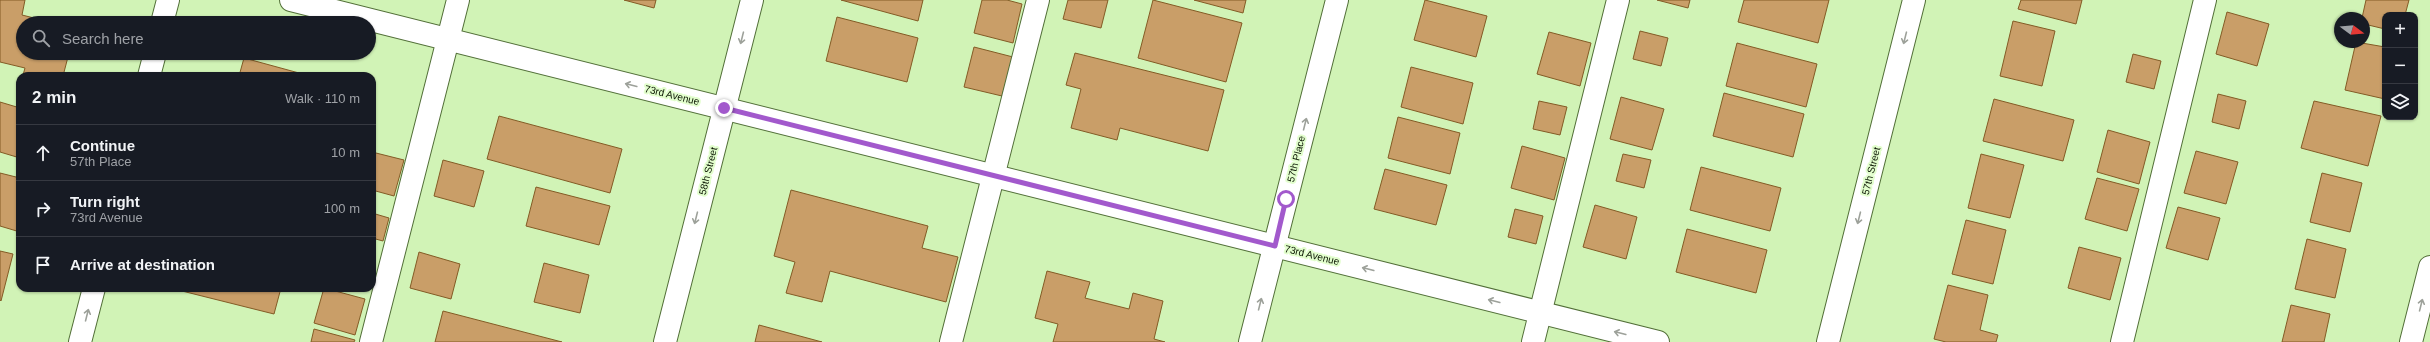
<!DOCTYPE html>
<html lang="en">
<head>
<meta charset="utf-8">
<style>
  :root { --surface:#171b24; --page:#242831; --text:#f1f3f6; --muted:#9ea1a6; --line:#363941 }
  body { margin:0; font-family:Helvetica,sans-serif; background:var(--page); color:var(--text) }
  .controls { position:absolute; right:12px; top:12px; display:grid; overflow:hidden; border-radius:8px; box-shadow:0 1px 3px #0004 }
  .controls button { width:36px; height:36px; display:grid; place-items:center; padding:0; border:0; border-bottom:1px solid var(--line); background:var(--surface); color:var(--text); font:20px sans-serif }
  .compass { position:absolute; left:2334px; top:12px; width:36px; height:36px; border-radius:50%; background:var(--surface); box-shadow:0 1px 3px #0004; rotate:106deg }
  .stop { position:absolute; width:12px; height:12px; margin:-9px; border:3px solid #a259cc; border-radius:50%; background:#fff }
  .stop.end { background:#a259cc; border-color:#fff; box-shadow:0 1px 4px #0008 }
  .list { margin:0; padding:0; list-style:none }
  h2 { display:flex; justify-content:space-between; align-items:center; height:52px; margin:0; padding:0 16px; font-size:17px }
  h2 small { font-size:13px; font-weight:400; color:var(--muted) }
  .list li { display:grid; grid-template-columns:26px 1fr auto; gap:12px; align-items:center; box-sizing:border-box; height:56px; padding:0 16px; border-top:1px solid var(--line) }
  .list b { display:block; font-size:15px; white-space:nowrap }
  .list p { margin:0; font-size:13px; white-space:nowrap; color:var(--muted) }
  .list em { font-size:13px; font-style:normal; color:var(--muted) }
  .icon { flex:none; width:22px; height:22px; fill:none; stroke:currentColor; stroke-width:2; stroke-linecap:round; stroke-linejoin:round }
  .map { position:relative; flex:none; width:2430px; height:342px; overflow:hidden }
  .search { position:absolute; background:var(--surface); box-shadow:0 1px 3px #0004; left:16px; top:16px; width:360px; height:44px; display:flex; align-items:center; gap:10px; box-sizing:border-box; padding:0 14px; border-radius:22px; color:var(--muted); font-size:15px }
  .panel { position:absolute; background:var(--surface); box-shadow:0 1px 3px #0004; left:16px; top:72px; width:360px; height:220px; border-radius:12px }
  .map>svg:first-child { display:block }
  .building { fill:#c99e68; stroke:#835b25 }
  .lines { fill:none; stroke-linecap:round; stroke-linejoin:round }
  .minor-casing { stroke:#526f38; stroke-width:24 }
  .minor { stroke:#fff; stroke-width:22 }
  .oneway { stroke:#9da19a }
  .route { stroke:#a259cc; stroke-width:5 }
  .labels { text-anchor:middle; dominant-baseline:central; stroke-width:4; stroke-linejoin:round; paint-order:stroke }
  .street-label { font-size:10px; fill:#0a1502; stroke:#e2fecd }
</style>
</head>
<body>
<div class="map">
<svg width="2430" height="342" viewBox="0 0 2430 342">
  <rect width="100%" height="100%" fill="#d1f3b6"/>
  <g class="building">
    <path d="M0,0H25L22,15L54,23H23V53H69L63,76H27L23,75L25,68L0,62Z"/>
    <path d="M624,0H656L654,8Z"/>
    <path d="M841,0H923L918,21Z"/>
    <path d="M982,0H1007L1022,4L1013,43L974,33Z"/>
    <path d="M1068,0H1108L1101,28L1063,19Z"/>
    <path d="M1153,0L1242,23L1226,82L1138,58Z"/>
    <path d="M1194,0H1246L1243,13Z"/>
    <path d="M1425,0L1487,16L1476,57L1414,40Z"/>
    <path d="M1657,0H1690L1688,8Z"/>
    <path d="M1744,0H1829L1818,43L1738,22Z"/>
    <path d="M2021,0H2082L2076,24L2018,9Z"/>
    <path d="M2366,0H2409L2405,15H2385V29L2364,24V18H2362Z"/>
    <path d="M2227,12L2269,24L2257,66L2216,54Z"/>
    <path d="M837,17L918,38L907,82L826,61Z"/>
    <path d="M2013,21L2055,31L2042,86L2000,76Z"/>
    <path d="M1640,31L1668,38L1661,66L1633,59Z"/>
    <path d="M1549,32L1591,43L1580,86L1537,74Z"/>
    <path d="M2356,42L2385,47V99L2345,90Z"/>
    <path d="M1737,43L1817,64L1806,107L1726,86Z"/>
    <path d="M974,47L1013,57L1002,96L964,87Z"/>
    <path d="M1075,53L1224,90L1208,151L1120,128L1117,140L1071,128L1081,89L1066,85Z"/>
    <path d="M2133,54L2161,61L2154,89L2126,82Z"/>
    <path d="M244,58L310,76H239Z"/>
    <path d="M1411,67L1473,83L1463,124L1401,107Z"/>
    <path d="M1724,93L1804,114L1793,157L1713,136Z"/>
    <path d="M2218,94L2246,101L2239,129L2212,122Z"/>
    <path d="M1621,97L1664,109L1652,150L1610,139Z"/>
    <path d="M1994,99L2074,120L2063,161L1983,141Z"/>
    <path d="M1539,101L1567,107L1560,135L1533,129Z"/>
    <path d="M2314,101L2381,116L2368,166L2301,148Z"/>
    <path d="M0,102L20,108V158L0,152Z"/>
    <path d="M499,116L622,149L610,193L487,159Z"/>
    <path d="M1398,117L1460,133L1450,174L1388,158Z"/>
    <path d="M2108,130L2150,142L2139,184L2097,172Z"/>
    <path d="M1522,146L1565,158L1554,200L1511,188Z"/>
    <path d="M2196,151L2238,162L2226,204L2184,193Z"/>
    <path d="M372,152L404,160L394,196L372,190Z"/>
    <path d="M1623,154L1651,160L1644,188L1616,181Z"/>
    <path d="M1981,154L2024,165L2010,218L1968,208Z"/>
    <path d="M443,160L484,171L474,207L434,196Z"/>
    <path d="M1701,167L1781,188L1770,231L1690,210Z"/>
    <path d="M1385,169L1447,185L1436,225L1374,209Z"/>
    <path d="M0,173L20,178V232L0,226Z"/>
    <path d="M2322,173L2362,183L2350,232L2310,222Z"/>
    <path d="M2097,178L2139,189L2127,231L2085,219Z"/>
    <path d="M536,187L610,206L599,245L526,226Z"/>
    <path d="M791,190L928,226L922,248L958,257L946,302L830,271L822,302L786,293L795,262L774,256Z"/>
    <path d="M1595,205L1637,217L1626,259L1583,247Z"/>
    <path d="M2178,207L2220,218L2208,260L2166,248Z"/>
    <path d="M1515,209L1543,216L1536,244L1508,237Z"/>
    <path d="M372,213L389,218L383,241L372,238Z"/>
    <path d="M1966,220L2006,230L1993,284L1952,274Z"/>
    <path d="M1687,229L1767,250L1756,293L1676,272Z"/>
    <path d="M2307,239L2346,249L2335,298L2295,289Z"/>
    <path d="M2079,247L2121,258L2110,300L2068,288Z"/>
    <path d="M0,251L13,254L1,301L0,300Z"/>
    <path d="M419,252L460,264L451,299L410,288Z"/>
    <path d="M544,263L589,275L580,313L534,302Z"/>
    <path d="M1047,271L1090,282L1085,298L1129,309L1133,293L1163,301L1154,339L1165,342H1053L1058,324L1035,318Z"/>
    <path d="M1948,285L1988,295L1980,330L1998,335L1996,342H1946L1934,339Z"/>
    <path d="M183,288H281L274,314L182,291Z"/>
    <path d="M324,288L365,299L355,335L314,323Z"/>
    <path d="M2291,305L2330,314L2324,342H2282Z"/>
    <path d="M443,311L562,342H435Z"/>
    <path d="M759,325L822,342H755Z"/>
    <path d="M314,329L355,340L354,342H311Z"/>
  </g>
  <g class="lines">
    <defs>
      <g id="minor">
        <path d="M291,0L1658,342"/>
        <path d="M162,23L168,0"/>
        <path d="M149,76L155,53"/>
        <path d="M80,342L94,288"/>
        <path d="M371,342L458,0"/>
        <path d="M665,342L752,0"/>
        <path d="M951,342L1038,0"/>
        <path d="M1250,342L1337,0"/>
        <path d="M1533,342L1618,0"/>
        <path d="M1828,342L1914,0"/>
        <path d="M2122,342L2205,0"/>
        <path d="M2411,342L2430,267"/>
      </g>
    </defs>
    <use href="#minor" class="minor-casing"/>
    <use href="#minor" class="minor"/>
  </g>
  <defs><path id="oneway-shaft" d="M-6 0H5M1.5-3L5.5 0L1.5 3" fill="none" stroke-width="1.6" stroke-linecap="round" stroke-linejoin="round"/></defs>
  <g class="oneway">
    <use href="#oneway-shaft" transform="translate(742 38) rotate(104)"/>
    <use href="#oneway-shaft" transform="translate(1905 38) rotate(104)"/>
    <use href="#oneway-shaft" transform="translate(631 85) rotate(-166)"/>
    <use href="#oneway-shaft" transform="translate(1305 124) rotate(-76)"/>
    <use href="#oneway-shaft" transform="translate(696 218) rotate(104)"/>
    <use href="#oneway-shaft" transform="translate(1859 218) rotate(104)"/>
    <use href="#oneway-shaft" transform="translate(1368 269) rotate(-166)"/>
    <use href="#oneway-shaft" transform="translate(1494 301) rotate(-166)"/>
    <use href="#oneway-shaft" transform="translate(1260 304) rotate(-76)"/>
    <use href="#oneway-shaft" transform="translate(2421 305) rotate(-76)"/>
    <use href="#oneway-shaft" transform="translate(87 315) rotate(-76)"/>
    <use href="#oneway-shaft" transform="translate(1620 333) rotate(-166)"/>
  </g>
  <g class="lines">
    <path class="route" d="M724,108L1275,246L1286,199"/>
  </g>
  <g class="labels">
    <g class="street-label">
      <text transform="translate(672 95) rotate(14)">73rd Avenue</text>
      <text transform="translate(1296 159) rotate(-76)">57th Place</text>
      <text transform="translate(708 171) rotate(-76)">58th Street</text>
      <text transform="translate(1871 171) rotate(-76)">57th Street</text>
      <text transform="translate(1312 255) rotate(14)">73rd Avenue</text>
    </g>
  </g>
</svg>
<div class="controls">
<button>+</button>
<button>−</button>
<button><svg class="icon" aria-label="layers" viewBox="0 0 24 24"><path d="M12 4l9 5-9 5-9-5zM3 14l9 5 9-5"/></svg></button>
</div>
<svg class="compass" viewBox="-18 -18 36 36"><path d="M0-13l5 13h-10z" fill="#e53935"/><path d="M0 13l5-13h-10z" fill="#9ea1a6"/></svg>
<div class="stop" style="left:1286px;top:199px"></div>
<div class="stop end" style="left:724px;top:108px"></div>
<div class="search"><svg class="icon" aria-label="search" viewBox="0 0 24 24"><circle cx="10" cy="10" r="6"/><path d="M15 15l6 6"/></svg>Search here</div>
<section class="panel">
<h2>2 min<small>Walk · 110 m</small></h2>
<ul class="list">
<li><svg class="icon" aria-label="ahead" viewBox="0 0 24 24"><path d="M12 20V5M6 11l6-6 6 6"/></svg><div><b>Continue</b><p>57th Place</p></div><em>10 m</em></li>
<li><svg class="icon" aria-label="right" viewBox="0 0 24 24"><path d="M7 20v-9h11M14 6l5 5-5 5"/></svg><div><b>Turn right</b><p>73rd Avenue</p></div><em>100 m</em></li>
<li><svg class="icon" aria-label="arrive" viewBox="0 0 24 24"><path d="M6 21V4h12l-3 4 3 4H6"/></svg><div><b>Arrive at destination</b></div></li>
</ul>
</section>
</div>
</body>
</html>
